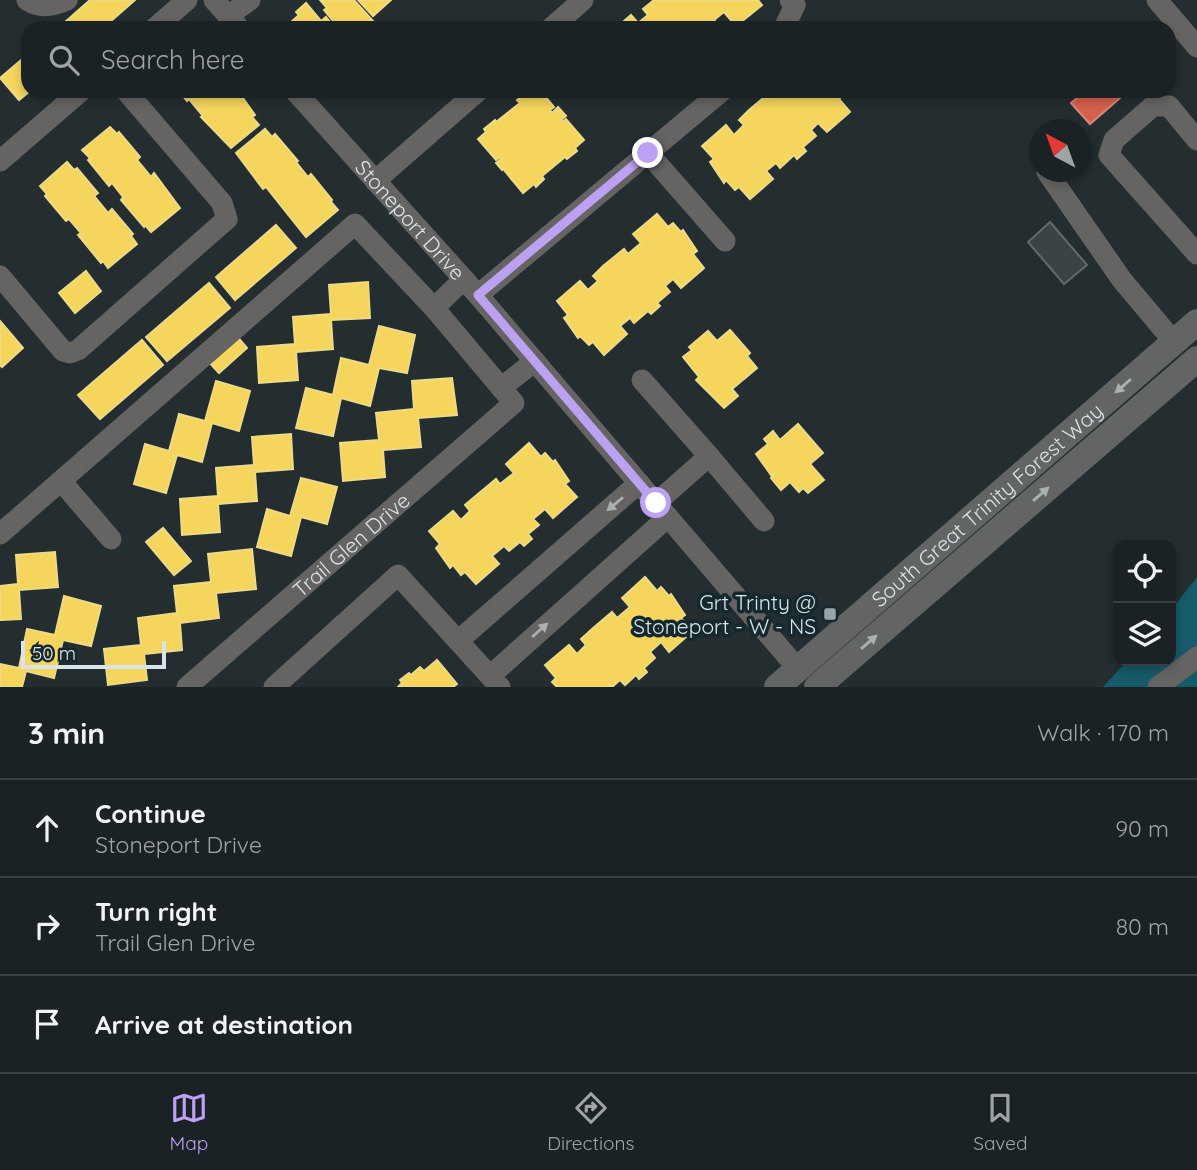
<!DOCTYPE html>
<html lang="en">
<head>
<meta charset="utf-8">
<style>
  :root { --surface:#1b2225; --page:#242a2d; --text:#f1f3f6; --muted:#a0a4a7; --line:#393f42; --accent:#bca0f2 }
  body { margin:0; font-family:Quicksand,sans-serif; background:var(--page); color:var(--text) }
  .controls { position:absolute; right:21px; bottom:21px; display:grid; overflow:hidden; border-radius:14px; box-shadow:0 4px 10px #0003 }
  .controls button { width:63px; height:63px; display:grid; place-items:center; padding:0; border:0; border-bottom:2px solid var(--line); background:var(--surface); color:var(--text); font:35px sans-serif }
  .compass { position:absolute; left:1029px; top:119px; width:63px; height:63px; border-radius:50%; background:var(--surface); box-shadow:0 4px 10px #0003; rotate:319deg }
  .scale { position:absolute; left:21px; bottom:18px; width:145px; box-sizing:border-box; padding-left:7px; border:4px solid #d9e4e8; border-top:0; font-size:19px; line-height:24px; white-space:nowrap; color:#d9e4e8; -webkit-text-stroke:5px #14282d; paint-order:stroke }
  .stop { position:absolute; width:21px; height:21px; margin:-16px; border:5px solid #bca0f2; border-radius:50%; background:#fff }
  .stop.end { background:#bca0f2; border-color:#fff; box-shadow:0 2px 7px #0008 }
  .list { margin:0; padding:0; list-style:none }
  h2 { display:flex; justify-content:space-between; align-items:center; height:91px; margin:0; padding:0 28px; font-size:30px }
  h2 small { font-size:23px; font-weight:400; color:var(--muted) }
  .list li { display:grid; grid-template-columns:46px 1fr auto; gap:21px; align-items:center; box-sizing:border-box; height:98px; padding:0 28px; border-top:2px solid var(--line) }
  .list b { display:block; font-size:26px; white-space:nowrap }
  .list p { margin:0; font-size:23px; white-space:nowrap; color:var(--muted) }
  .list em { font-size:23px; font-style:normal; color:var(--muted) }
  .icon { flex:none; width:38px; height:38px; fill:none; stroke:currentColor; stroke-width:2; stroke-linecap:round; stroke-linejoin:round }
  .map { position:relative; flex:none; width:1197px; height:687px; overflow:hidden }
  .search { position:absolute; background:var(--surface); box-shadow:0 4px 10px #0003; left:21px; right:21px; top:21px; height:77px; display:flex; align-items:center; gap:18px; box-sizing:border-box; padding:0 24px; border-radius:21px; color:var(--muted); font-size:26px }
  .sheet { height:385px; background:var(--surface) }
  nav { display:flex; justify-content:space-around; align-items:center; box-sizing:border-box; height:98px; border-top:2px solid var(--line); background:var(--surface); font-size:19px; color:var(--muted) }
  nav a { display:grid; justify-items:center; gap:4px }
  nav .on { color:var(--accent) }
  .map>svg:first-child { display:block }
  .green { fill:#175a69 }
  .homes { fill:#f6d55c; stroke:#edda86; stroke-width:2 }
  .shops { fill:#d6604d; stroke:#d7887c; stroke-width:2 }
  .building { fill:#3b4346; stroke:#60696c; stroke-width:2 }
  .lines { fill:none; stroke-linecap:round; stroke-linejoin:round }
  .minor { stroke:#656463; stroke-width:21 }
  .major { stroke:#636564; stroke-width:26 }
  .oneway { fill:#aab1b3 }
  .oneway2 { fill:#abb1b3 }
  .route { stroke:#bca0f2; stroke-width:9 }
  .poi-dot { fill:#9aa4a8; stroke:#14282d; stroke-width:2.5 }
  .labels { text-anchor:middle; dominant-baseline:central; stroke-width:7; stroke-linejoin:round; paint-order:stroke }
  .street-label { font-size:21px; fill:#d9e4e8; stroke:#14282d }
  .poi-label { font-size:21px; fill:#d9e4e8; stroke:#14282d; text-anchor:end }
</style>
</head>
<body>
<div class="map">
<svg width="1197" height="687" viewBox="0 0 1197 687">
  <rect width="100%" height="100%" fill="#242e31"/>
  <path class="green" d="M1197,577V687H1103L1127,661H1171V610Z"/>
  <g class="homes">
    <path d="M90,0H135L103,28H71L65,22Z"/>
    <path d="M320,0H354L373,21L369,25L372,28H339L324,10L327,8Z"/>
    <path d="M358,0H391L373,16Z"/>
    <path d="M654,0H758L762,5L740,23L738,21L734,24L724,12L714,20L720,27L718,28H616L631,15L638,23L648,15L643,9Z"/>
    <path d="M306,3L321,21L326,17L335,28H296L291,22L299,15L296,12Z"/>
    <path d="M28,54L30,91L19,100L0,78Z"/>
    <path d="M179,91H238L255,115L252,117L259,125L231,148L201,117L203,116L189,99L187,101Z"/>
    <path d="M532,91H541L554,107L550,110L552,113L558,107L566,116L561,120L562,122L566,119L584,140L575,148L577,151L567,159L565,157L542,176L544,179L536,187L534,184L523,193L504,170L505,167L502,170L496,163L501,159L500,157L496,160L478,139L486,132L484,129L495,120L496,122L520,103L517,100L527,92L529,94Z"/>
    <path d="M783,91H839L842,96L839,99L850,112L827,132L818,123L811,130L816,136L803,147L806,151L797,159L794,155L780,168L776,163L766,171L773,179L750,199L739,187L735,190L726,180L724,183L710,162L714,159L702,146L726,125L734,135L744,125L739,120L749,110L769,93L774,98Z"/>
    <path d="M110,127L117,134L119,132L140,157L137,160L151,177L154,173L180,208L151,232L145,225L144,227L121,200L123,197L112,183L109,186L88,160L90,158L82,150Z"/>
    <path d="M265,129L272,137L275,134L298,161L296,162L308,177L311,174L332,200L331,202L338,210L306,237L266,187L263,189L236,153Z"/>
    <path d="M67,162L74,170L77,168L98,193L94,196L108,213L112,209L133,234L131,236L137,244L108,268L103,261L101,263L78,235L81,233L69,219L66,221L45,196L47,194L40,186Z"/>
    <path d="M657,214L668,227L673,223L681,232L683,230L697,251L693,254L704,268L681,288L673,279L665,286L670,292L657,303L660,306L651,314L648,311L634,323L630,318L620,326L627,334L604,355L593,342L589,345L580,336L578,338L564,318L568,315L557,301L580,281L588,290L598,281L593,276L603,266L624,249L628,254L641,243L633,234Z"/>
    <path d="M276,225L296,248L235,300L216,277Z"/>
    <path d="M86,271L101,291L75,313L59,293Z"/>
    <path d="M368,282L370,318L331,320L333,349L296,352L298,380L259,383L257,347L295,344L293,317L331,314L329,285Z"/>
    <path d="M209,283L230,308L167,361L146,337Z"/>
    <path d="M0,321L23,348L2,367L0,365Z"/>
    <path d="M379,326L415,335L407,373L379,368L370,406L341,398L333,436L296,428L306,388L333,395L341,358L369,365Z"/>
    <path d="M730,330L750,353L747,356L757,368L732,389L738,396L724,408L696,380L699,377L683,357L692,350L689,347L708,331L717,341Z"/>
    <path d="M235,334L247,348L219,373L207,360Z"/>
    <path d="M142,340L163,365L100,419L78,395Z"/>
    <path d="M452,378L457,415L418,418L421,447L383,450L385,477L343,481L340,443L379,440L376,413L414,409L412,381Z"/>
    <path d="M216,381L250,391L239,431L212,423L202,462L177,455L166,493L134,484L145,444L169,451L179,414L205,421Z"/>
    <path d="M798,424L823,453L810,464L824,480L808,493L803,488L799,492L790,482L781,490L771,478L775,472L771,475L756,454L768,444L764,439L773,431L780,440Z"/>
    <path d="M291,434L293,469L255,472L257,501L218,504L220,532L182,535L180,499L218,496L216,468L254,465L252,437Z"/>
    <path d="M529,443L541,457L545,453L553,462L555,460L569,481L565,484L577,497L553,518L545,509L533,519L539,525L528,534L532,539L524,546L520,542L509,551L504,546L492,556L499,564L476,584L465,572L461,575L453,565L450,568L436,548L440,544L429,531L453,511L461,520L470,511L465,505L496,479L500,484L514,473L506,464Z"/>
    <path d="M301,478L337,487L327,524L301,517L291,556L257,547L267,509L290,516Z"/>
    <path d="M163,528L191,561L174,575L146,542Z"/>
    <path d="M252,549L256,589L216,593L219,618L180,623L182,650L144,654L147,680L108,685L104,649L141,645L138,618L177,613L174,586L211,582L208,554Z"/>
    <path d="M55,552L58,587L19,590L21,619L0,620V586L18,584L16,555Z"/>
    <path d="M645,577L657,591L661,587L669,596L671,594L685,615L681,618L693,631L669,652L661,642L650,652L655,658L644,668L647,672L639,679L636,675L625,685L620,680L612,687H557L552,682L556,678L545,665L569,645L577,654L586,645L581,639L592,629L612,612L617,618L630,607L622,598Z"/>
    <path d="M64,596L101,606L91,646L63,640L54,678L26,671L22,687H0V664L19,668L27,629L55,635Z"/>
    <path d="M437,660L457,684L453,687H398L402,683L400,680L409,673L411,675L420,667L424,671Z"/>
  </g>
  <path class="shops" d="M1085,91H1128L1090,124L1071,103Z"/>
  <path class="building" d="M1050,222L1087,265L1064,284L1028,242Z"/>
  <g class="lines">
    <g class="minor">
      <path d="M27,0C40,9 53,6 67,0"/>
      <path d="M214,0L239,28"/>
      <path d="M1157,0L1197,47"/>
      <path d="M228,16L250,0"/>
      <path d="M155,28L187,0"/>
      <path d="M551,28L583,0"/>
      <path d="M784,28L795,5L790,0"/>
      <path id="s1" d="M295,91L478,295L798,669"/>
      <path d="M1197,140L1169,106H1153L1114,140L1109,155L1197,254"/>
      <path d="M648,153L725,241"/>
      <path d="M0,161L81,91"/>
      <path d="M1047,172L1122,280L1174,342"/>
      <path d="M375,181L478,91"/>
      <path d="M0,276L63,351L70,353L78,350L227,219L222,203L126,91"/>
      <path d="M478,295L722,91"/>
      <path d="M642,380L709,456L656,503"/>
      <path d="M501,388L535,361"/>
      <path d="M709,456L764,521"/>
      <path d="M61,481L111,539"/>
      <path d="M0,534L355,224L434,308L464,279"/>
      <path d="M458,641L639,483"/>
      <path d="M490,676L668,517"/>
      <path id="s2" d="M187,687L514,403L434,308"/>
      <path d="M274,687L398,575L500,687"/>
      <path d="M1158,687L1197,657"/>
    </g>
    <g class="major">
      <path id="s3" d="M777,687L1197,322"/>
      <path d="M817,687L1197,359"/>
    </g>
  </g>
  <defs><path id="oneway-solid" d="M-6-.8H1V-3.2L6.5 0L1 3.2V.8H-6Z" transform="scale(1.75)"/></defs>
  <g class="oneway">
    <use href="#oneway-solid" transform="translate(1123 386) rotate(139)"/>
    <use href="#oneway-solid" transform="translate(1041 494) rotate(-41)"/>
    <use href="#oneway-solid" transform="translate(869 642) rotate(-41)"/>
  </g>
  <g class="oneway2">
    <use href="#oneway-solid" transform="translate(615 504) rotate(140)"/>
    <use href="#oneway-solid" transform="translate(540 630) rotate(-42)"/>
  </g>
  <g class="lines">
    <path class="route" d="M648,153L478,295L656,503"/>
  </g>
  <rect class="poi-dot" x="823" y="607" width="14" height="14" rx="3.5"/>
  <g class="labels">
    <g class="street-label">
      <text stroke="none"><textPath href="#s1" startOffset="173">Stoneport Drive</textPath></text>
      <text stroke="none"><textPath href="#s3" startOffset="278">South Great Trinity Forest Way</textPath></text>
      <text stroke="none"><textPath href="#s2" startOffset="217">Trail Glen Drive</textPath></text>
    </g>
    <g class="poi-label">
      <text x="816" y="602">Grt Trinty @<tspan x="816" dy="24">Stoneport - W - NS</tspan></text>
    </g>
  </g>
</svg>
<div class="controls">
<button><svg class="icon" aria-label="locate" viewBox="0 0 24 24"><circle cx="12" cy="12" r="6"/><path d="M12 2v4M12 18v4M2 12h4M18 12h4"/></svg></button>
<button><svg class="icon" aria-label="layers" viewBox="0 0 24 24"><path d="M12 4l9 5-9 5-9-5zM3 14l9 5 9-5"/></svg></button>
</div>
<svg class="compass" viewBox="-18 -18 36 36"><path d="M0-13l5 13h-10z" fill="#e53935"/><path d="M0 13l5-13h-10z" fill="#a0a4a7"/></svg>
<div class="scale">50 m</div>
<div class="stop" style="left:656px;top:503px"></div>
<div class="stop end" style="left:648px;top:153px"></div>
<div class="search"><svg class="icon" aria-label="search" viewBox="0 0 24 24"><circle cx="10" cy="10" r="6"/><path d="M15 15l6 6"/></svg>Search here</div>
</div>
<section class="sheet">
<h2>3 min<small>Walk · 170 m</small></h2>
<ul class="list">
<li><svg class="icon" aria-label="ahead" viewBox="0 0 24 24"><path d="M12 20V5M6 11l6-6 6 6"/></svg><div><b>Continue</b><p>Stoneport Drive</p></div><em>90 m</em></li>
<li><svg class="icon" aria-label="right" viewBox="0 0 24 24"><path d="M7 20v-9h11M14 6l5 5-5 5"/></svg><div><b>Turn right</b><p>Trail Glen Drive</p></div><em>80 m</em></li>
<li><svg class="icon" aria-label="arrive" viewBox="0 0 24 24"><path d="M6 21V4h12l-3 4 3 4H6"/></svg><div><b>Arrive at destination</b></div></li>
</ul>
</section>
<nav>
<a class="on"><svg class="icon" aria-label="map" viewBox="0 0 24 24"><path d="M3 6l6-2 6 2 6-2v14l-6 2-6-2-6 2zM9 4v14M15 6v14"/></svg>Map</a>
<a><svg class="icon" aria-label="directions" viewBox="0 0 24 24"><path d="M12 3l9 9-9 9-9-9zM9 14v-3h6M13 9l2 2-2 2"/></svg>Directions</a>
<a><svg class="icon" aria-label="saved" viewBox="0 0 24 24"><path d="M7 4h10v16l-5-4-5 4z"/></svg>Saved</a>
</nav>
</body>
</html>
